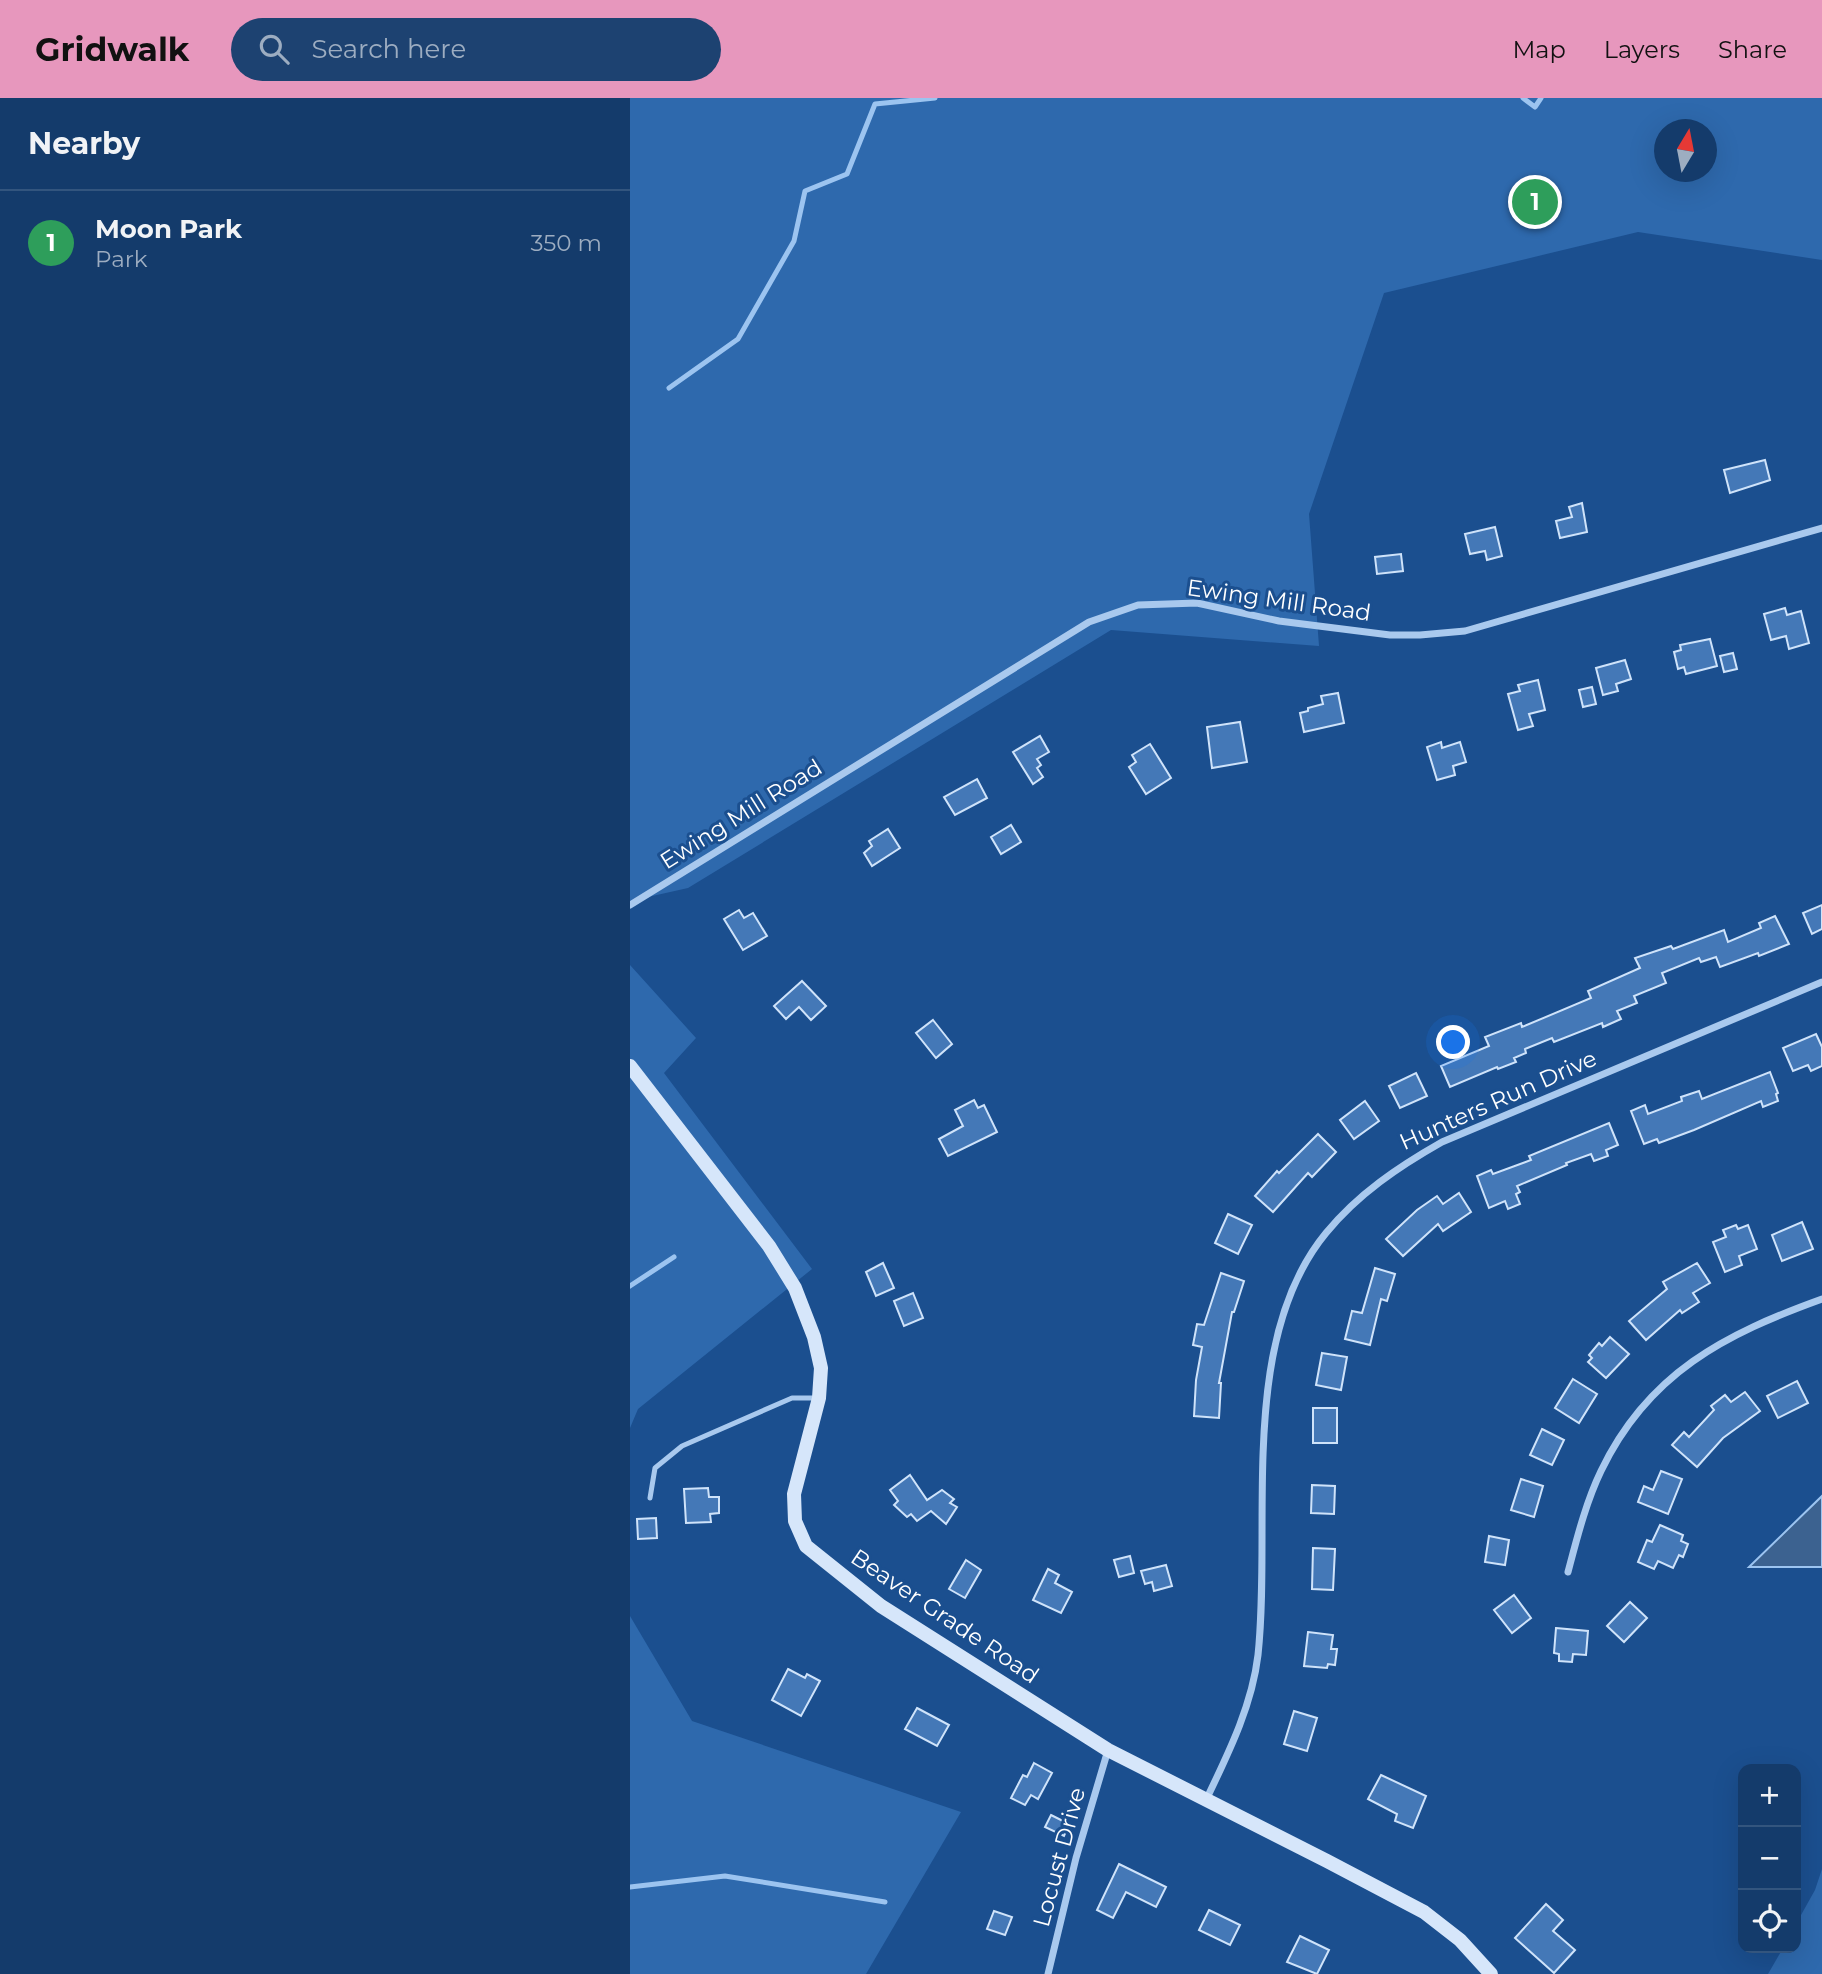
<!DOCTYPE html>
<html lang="en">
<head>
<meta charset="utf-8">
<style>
  :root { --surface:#143b6b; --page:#1d4271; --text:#f1f3f6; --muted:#9dadc1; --line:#33557e; --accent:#e797bd }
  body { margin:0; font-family:Montserrat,sans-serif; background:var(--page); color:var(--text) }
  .controls { position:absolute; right:21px; bottom:21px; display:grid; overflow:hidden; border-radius:14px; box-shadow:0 7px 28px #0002 }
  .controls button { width:63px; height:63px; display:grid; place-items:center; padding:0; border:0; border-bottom:2px solid var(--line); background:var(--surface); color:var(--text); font:35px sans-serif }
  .compass { position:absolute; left:1024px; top:21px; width:63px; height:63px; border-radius:50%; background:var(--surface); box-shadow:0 7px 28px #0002; rotate:10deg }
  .you { position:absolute; left:824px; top:945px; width:24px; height:24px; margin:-18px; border:5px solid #fff; border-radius:50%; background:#1a73e8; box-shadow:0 0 0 10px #1a73e833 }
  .badge { display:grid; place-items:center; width:46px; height:46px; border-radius:50%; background:var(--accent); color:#fff; font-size:23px; font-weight:700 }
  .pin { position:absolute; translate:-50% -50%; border:4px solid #fff; box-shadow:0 2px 7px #0006 }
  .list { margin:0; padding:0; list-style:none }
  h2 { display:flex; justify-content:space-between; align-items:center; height:91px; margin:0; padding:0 28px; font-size:30px }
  h2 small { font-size:23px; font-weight:400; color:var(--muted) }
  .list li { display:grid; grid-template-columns:46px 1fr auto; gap:21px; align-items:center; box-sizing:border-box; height:105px; padding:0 28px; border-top:2px solid var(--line) }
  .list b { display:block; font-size:26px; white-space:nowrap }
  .list p { margin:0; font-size:23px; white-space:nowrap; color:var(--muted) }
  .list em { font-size:23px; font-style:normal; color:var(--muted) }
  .icon { flex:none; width:38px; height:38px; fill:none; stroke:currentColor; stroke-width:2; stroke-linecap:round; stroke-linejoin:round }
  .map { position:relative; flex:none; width:1192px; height:1876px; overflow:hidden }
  header { display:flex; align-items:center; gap:42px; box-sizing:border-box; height:98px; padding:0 35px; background:var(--accent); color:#111 }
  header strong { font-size:33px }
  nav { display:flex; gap:38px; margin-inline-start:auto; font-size:24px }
  .search { width:490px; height:63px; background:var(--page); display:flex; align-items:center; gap:18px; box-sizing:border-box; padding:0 24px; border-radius:38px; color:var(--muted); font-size:26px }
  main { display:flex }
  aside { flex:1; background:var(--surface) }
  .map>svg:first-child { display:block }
  .green { fill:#2e69ad; fill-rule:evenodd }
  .water { fill:#3c6290; stroke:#9cc4f0; stroke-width:2 }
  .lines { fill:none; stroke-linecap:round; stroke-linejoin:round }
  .stream { stroke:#9cc4f0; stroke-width:5 }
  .building { fill:#4478b7; stroke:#cfe3fa; stroke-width:2 }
  .service { stroke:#a9c9ee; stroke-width:5 }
  .minor { stroke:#a9c9ee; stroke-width:7 }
  .secondary { stroke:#d6e6fa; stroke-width:14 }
  .labels { text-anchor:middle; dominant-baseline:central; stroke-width:6; stroke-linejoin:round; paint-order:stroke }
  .street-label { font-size:23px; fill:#fff; stroke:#1b4f8f }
</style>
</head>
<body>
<header>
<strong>Gridwalk</strong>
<div class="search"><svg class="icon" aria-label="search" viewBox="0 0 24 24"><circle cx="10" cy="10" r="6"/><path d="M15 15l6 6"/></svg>Search here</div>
<nav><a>Map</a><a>Layers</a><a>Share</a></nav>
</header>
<main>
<aside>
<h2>Nearby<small></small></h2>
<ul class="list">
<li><span class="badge" style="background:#2e9e5b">1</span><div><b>Moon Park</b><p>Park</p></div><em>350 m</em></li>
</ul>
</aside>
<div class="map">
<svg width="1192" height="1876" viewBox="0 0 1192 1876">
  <rect width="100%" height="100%" fill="#1b4f8f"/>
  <g class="green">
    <path d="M0,0H1192V162L1008,134L754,195L679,416L689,548L481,532L58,790L0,803ZM1034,32H1076V74H1034Z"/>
    <path d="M0,867L66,940L34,975L182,1171L8,1311L0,1330Z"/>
    <path d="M0,1518L62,1623L331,1714L236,1876H0Z"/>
    <path d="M1192,1771V1876H1138L1153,1850H1166V1826L1185,1792Z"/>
  </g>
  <path class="water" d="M1192,1398V1469H1119Z"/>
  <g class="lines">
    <g class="stream">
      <path d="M893,0L905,9L911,0"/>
      <path d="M39,290L108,241L164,143L175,93L217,76L245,6L305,0"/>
      <path d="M0,1188L44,1159"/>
      <path d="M0,1789L95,1778L255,1804"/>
    </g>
  </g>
  <g class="building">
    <path d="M1135,362L1140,382L1100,395L1094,372Z"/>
    <path d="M952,405L957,434L930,440L926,423L942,419L939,409Z"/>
    <path d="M865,429L872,458L857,462L855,453L840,456L835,436Z"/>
    <path d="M771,456L773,473L747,476L745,459Z"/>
    <path d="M1155,510L1157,517L1171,513L1179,545L1159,551L1156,538L1141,542L1134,516Z"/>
    <path d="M1080,541L1087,568L1056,576L1054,569L1048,571L1044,554L1051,552L1050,547Z"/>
    <path d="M1103,555L1107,571L1094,574L1090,558Z"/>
    <path d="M995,562L1001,581L986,586L988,593L973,597L966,570Z"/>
    <path d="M908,582L915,612L899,616L903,628L888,632L878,596L890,593L888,587Z"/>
    <path d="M962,589L966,606L953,609L949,592Z"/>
    <path d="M708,595L714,625L674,634L670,615L678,613V610L693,606L691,598Z"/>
    <path d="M610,624L617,664L582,670L577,629Z"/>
    <path d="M410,638L419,654L407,661L411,667L407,670L413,679L403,686L383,654Z"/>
    <path d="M811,644L812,650L830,644L836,664L823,668L825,677L807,682L797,649Z"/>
    <path d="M520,646L541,680L516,696L499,669L506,664L502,657Z"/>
    <path d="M347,681L357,700L325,717L314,699Z"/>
    <path d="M381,727L391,744L371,756L361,739Z"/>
    <path d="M258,731L270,750L242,768L234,755L242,748L239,743Z"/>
    <path d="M1192,807V831L1182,836L1173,815Z"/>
    <path d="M109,812L114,820L123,815L137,838L113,852L94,821Z"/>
    <path d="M1145,818L1159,846L1129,858L1128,855L1090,869L1086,859L1071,864L1069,860L1032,875L1036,885L1004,898L1007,905L987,913L991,921L973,929L972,925L924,944L922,940L895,951L896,955L884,960L886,964L868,971L867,969L820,989L811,968L859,948L855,939L891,925L892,929L961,900L958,893L1010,870L1005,860L1041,848L1043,851L1094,832L1098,844L1131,830L1129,825Z"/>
    <path d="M172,883L196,908L181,922L169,909L156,921L144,908Z"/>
    <path d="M303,922L322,946L306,960L286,935Z"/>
    <path d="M1186,936L1192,949V968L1181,973L1178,967L1163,973L1153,950Z"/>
    <path d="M1140,974L1148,995L1146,996L1148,1003L1133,1009L1131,1003L1064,1032L1029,1045L1027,1041L1014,1046L1001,1013L1015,1007L1018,1016L1052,1003L1051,999L1069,993L1072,1001Z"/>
    <path d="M786,975L797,998L770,1010L759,988Z"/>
    <path d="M344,1002L348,1010L354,1007L367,1034L318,1058L309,1041L333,1028L325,1012Z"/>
    <path d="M735,1003L749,1023L724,1041L710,1022Z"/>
    <path d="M979,1025L988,1047L976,1052L978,1058L964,1063L961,1056L936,1065L937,1067L887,1088L890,1094L886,1096L890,1106L878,1111L875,1103L859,1110L847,1078L861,1072L863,1076L901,1062L899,1058Z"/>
    <path d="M688,1036L706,1054L682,1079L678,1075L643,1114L625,1098L647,1073L649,1075Z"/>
    <path d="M829,1095L841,1114L813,1133L808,1126L773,1158L756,1141L787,1112L807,1098L813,1106Z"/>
    <path d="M598,1116L622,1127L608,1156L585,1145Z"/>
    <path d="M1172,1124L1183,1151L1152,1163L1142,1137Z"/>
    <path d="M1106,1127L1108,1131L1118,1127L1127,1151L1109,1158L1112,1167L1095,1174L1083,1144L1096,1139L1093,1132Z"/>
    <path d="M253,1165L264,1190L246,1198L236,1174Z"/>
    <path d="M1067,1165L1080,1185L1063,1195L1069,1204L1052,1215L1050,1212L1016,1242L999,1223L1037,1191L1033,1184Z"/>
    <path d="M745,1170L765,1176L757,1203L751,1201L740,1247L715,1241L722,1213L732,1215Z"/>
    <path d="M591,1175L614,1183L604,1214H602L589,1285H591L589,1320L564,1318L566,1282L572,1249L563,1247L567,1226L574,1227Z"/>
    <path d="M283,1195L293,1220L274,1228L264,1203Z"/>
    <path d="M980,1239L999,1256L976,1280L958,1264L962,1260L959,1257L969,1245L972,1248Z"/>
    <path d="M692,1255L717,1259L711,1292L686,1287Z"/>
    <path d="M943,1281L967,1296L949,1325L925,1310Z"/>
    <path d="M1167,1283L1178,1305L1148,1320L1137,1298Z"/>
    <path d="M1115,1294L1130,1313L1093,1340L1067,1369L1042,1347L1054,1334L1059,1339L1084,1312L1081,1308L1095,1297L1101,1304Z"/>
    <rect x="683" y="1310" width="24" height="35"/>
    <path d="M912,1331L934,1342L922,1367L900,1357Z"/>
    <path d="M1031,1373L1052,1381L1038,1416L1008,1404L1014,1388L1023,1392Z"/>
    <path d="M280,1377L297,1402L312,1392L324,1401L320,1405L327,1409L316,1426L301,1413L287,1423L281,1416L277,1419L264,1407L268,1403L260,1392Z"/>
    <path d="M891,1381L913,1388L904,1419L881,1412Z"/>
    <path d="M682,1387L705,1388L704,1416L681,1415Z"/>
    <path d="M78,1390L79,1399H89V1415L80,1416L81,1424L56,1425L54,1391Z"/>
    <path d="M26,1420L27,1440L8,1441L7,1421Z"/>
    <path d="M1030,1427L1053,1437L1051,1443L1058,1446L1053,1459L1049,1457L1043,1470L1028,1463L1024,1471L1008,1464L1017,1442L1022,1444Z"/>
    <path d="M859,1438L879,1442L875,1467L855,1464Z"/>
    <path d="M683,1450L705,1451L703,1492L682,1491Z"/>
    <path d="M500,1458L504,1475L489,1479L484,1462Z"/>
    <path d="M336,1462L351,1472L335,1500L319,1491Z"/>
    <path d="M536,1467L542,1488L524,1493L522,1484L515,1486L511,1473Z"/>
    <path d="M418,1471L429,1477L425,1485L442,1494L431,1515L403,1502Z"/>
    <path d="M884,1497L901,1520L882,1535L864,1512Z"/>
    <path d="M1000,1504L1017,1520L994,1544L977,1528Z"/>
    <path d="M926,1530L958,1533L956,1557L943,1556L942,1564L929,1563V1556L924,1555Z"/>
    <path d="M678,1534L703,1537L701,1551H707L705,1567L698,1566L697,1570L674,1568Z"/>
    <path d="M158,1571L175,1580L177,1576L190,1583L171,1618L142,1602Z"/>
    <path d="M287,1610L319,1627L307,1648L275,1631Z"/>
    <path d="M664,1613L687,1620L677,1653L654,1646Z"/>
    <path d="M404,1665L422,1675L408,1701L401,1697L395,1707L381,1700L393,1677L397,1679Z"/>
    <path d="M751,1677L796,1698L783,1730L765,1723L767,1716L738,1701Z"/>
    <path d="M421,1717L439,1726L434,1738L415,1729Z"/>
    <path d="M489,1766L536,1789L526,1809L496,1794L483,1820L467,1812Z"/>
    <path d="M916,1806L933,1822L923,1833L945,1852L924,1875L885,1840Z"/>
    <path d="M579,1812L610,1827L600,1847L569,1832Z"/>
    <path d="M364,1813L382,1819L375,1837L357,1831Z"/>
    <path d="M670,1838L699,1852L687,1876L657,1864Z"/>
  </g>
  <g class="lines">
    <path class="service" d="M20,1400L25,1370L52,1348L162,1300H187"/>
    <g class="minor">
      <path d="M0,807L459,524L508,507L567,505L649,523L760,537H790L835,533L1192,430"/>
      <path d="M938,1474C947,1440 956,1404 971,1373C1018,1275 1095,1236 1192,1201"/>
      <path d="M576,1702C598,1656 622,1608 628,1557C642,1426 607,1243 696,1135C728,1096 768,1069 812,1044L1192,884"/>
      <path d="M418,1876L446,1760L478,1652"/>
    </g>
    <path class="secondary" d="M0,968L139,1148L165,1190L184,1239L191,1270L189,1300L164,1396L165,1423L176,1448L251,1508L478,1652L697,1763L794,1814L830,1842L861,1876"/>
  </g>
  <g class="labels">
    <g class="street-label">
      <text transform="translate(649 502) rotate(8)">Ewing Mill Road</text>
      <text transform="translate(111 716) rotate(-32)">Ewing Mill Road</text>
      <text transform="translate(868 1002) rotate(-24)">Hunters Run Drive</text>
      <text transform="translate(315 1518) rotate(34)">Beaver Grade Road</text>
      <text transform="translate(429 1759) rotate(-75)">Locust Drive</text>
    </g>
  </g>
</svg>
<div class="controls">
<button>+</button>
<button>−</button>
<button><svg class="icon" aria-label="locate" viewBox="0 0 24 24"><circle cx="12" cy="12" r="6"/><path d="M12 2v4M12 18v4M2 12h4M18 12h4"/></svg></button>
</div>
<svg class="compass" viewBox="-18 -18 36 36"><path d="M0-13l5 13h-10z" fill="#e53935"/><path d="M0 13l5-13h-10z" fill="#9dadc1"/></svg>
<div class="you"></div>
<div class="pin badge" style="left:905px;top:104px;background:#2e9e5b">1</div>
</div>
</main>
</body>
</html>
